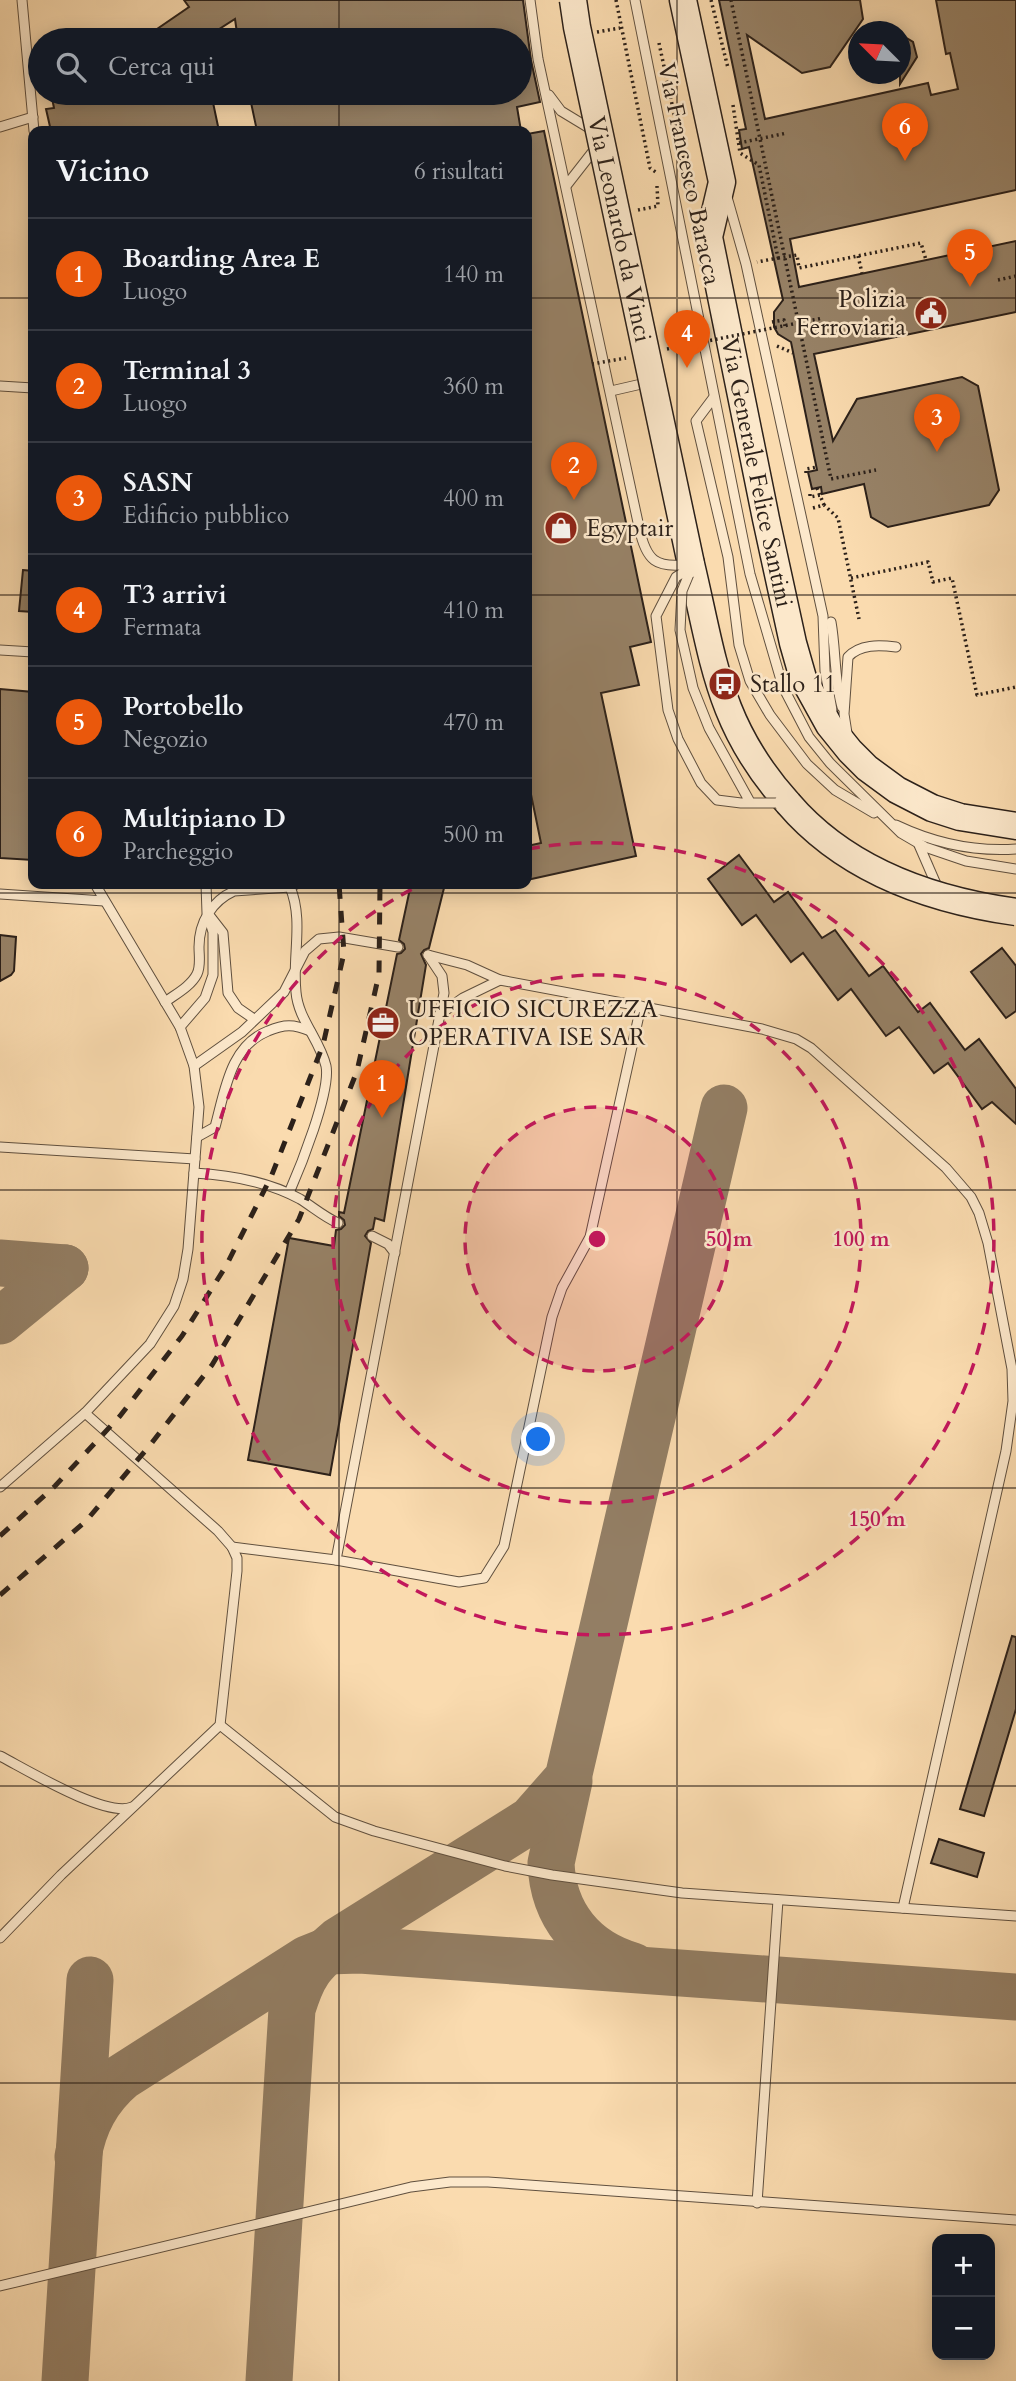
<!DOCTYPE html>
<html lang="it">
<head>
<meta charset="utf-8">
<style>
  :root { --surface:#171b24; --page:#242831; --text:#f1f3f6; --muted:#9ea1a6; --line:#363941; --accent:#ea580c }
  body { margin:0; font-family:Cardo,serif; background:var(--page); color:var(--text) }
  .controls { position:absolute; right:21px; bottom:21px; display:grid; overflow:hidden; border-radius:14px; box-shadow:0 4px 18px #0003 }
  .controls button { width:63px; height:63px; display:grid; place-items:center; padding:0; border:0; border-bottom:2px solid var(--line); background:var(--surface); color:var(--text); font:35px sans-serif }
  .compass { position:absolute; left:848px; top:21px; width:63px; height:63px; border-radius:50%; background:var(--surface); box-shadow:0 4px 18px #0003; rotate:294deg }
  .you { position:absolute; left:539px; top:1440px; width:24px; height:24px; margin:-18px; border:5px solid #fff; border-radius:50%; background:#1a73e8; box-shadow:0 0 0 10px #1a73e833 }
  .badge { display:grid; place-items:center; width:46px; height:46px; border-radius:50%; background:var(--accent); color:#fff; font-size:23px; font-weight:700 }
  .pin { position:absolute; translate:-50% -58px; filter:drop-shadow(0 2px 4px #0008) }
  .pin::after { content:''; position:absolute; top:37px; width:24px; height:21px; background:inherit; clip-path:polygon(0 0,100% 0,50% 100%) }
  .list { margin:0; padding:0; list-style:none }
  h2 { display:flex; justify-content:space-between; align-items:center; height:91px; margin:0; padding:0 28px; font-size:30px }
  h2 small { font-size:23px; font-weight:400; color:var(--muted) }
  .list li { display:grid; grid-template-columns:46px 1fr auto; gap:21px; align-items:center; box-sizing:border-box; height:112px; padding:0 28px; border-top:2px solid var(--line) }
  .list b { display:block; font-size:26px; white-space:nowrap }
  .list p { margin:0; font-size:23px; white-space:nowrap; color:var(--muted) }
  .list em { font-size:23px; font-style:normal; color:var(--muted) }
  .icon { flex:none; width:38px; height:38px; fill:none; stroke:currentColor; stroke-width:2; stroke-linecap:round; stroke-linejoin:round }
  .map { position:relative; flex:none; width:1016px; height:2381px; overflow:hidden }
  .search { position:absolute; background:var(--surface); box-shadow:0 4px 18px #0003; left:28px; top:28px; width:504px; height:77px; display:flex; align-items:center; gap:18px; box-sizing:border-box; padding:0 24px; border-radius:38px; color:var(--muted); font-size:26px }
  .panel { position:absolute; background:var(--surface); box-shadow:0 4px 18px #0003; left:28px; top:126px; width:504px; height:763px; border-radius:14px }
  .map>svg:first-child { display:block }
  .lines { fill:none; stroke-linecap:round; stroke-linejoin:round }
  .taxiway { stroke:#937e64; stroke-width:47 }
  .building { fill:#978267; stroke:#2c211a; stroke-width:2 }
  .lane-casing { stroke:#60503f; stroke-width:11 }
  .secondary-casing { stroke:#2c211a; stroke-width:29 }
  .path { stroke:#2c211a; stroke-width:3.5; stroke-dasharray:2 3.5; stroke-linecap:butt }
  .lane { stroke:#fce8cb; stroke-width:9 }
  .secondary { stroke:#fce8cb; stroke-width:26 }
  .rail { stroke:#2c211a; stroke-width:5; stroke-dasharray:12 12; stroke-linecap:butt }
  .lane-bridge-casing { stroke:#60503f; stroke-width:11; stroke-linecap:butt }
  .secondary-bridge-casing { stroke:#2c211a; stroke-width:29; stroke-linecap:butt }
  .path-bridge { stroke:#2c211a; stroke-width:3.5; stroke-dasharray:2 3.5; stroke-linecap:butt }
  .lane-bridge { stroke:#fce8cb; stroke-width:9 }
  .secondary-bridge { stroke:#fce8cb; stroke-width:26 }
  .grid { fill:none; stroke:#2c211a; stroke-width:2; stroke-opacity:0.55 }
  .ring { fill:none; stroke:#c2185b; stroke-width:3.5; stroke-dasharray:12 9 }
  .labels { text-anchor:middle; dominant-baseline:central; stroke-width:5; stroke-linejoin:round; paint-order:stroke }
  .street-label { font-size:24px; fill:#2c211a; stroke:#fce8cb }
  .poi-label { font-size:24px; fill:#2c211a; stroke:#fce8cb; text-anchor:start }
  .centre { fill:#c2185b; stroke:#fce8cb; stroke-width:3.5 }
  .ring-label { font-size:21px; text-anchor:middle; font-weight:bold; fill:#c2185b; stroke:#fce8cb; stroke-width:5; stroke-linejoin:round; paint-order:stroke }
</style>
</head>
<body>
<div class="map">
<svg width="1016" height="2381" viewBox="0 0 1016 2381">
  <rect width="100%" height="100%" fill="#fadbaf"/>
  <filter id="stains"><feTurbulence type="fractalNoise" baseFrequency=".00286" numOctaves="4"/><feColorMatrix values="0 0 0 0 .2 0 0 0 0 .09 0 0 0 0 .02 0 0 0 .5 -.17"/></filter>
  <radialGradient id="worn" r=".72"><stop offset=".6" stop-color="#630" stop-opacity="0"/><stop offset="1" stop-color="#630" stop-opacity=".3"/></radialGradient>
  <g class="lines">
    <g class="taxiway">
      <path d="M0,1263L65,1268"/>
      <path d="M0,1321L65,1268"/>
      <path d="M569,1781L551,1863C553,1915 584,1952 633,1966"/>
      <path d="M78,2157C83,2125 97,2098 122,2077L307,1959L327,1951L360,1950L1016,1997"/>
      <path d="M65,2381L90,1980"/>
      <path d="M269,2381L292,2009C303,1973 310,1965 338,1941L531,1820L568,1778L724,1108"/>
    </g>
  </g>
  <g class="building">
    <path d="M184,0H523L531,60L540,102L517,107L521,131H257L249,93H520V40H238L235,19L202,40H141L189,7Z"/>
    <path d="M719,0H860L863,19L830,67L802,73L747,35L765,119L928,83L931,95L958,89L950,53L946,54L936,0H1016V190L790,239L799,287L1016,241V312L814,354L833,441L857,399L962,377L978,386L999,490L989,505L888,527L871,517L864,484L822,494L821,487L812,489L808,472L817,470L791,342L778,334L774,327V312L783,300L749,147L742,149L739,130L746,129Z"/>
    <path d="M900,34L913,42L917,57L900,84Z"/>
    <path d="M51,93H211L219,131H51L46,109L54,108Z"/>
    <path d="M544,131L651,642L630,647L639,685L601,693L636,856L527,880V846L541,843L527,775V134Z"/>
    <path d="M23,570L33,571V612L19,611Z"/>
    <path d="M0,689L33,692V860L0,858Z"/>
    <path d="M739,855L774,902L788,892L822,938L835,930L869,976L883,966L918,1012L930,1003L965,1050L979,1039L1016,1089V1124L992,1102L982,1109L948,1063L934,1073L899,1027L886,1036L851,989L838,1000L803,953L791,962L756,915L742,925L708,879Z"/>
    <path d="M411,884H445L429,948L424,950L421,954L426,965L384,1221L375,1218L373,1229L368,1231L365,1236L371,1243L330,1475L248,1460L289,1238L334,1246L336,1230L341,1229L345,1225L344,1220L339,1216V1212L344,1213L397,954L401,953L405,949L404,944L399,940Z"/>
    <path d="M0,935L16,937L14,971L11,975L0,981Z"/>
    <path d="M1002,948L1016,966V1011L1006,1018L971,972Z"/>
    <path d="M1012,1636L1016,1637V1709L984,1816L960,1809Z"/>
    <path d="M939,1839L984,1853L977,1877L931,1863Z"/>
  </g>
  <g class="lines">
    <defs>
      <g id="lane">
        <path d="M22,0L34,131"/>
        <path d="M530,0L538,59L639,527"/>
        <path d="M635,0L750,574L783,687L809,737L830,763L901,833L925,847L966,861L1016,869"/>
        <path d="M549,95L561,111L594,131"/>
        <path d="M0,127L33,117"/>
        <path d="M566,186L598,145"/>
        <path d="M727,197L746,264L823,616L825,671L832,710"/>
        <path d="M0,386L33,388"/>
        <path d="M611,391L650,382"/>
        <path d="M714,397L696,421L728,557L739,645L750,681L770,715L807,764L835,790L874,813"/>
        <path d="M831,622C836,650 834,679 842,707"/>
        <path d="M0,650L33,652"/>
        <path d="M847,733L844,714L848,657C860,644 879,645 896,647"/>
        <path d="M896,825C934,843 973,852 1016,849"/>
        <path d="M919,845L939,891"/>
        <path d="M0,894L104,901"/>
        <path d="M209,915L223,933L228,993L238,1008L254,1019"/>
        <path d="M428,955L442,976L444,993L336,1560L459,1582L484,1578L504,1546L552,1317L562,1288L590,1237L641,1006"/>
        <path d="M428,955L467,965L500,980L762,1029L796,1039L811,1048L946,1168L971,1197L979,1213L988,1243L1012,1369L1013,1401L1006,1451L903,1908"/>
        <path d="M165,1002C176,994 191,986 197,974C201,966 199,956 199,947C199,922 212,901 234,891L290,887L296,884"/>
        <path d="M439,1015L463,998L500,980"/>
        <path d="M180,1027L205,998L213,975V932L207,913L206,884"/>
        <path d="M194,1066L242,1032L284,992L305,951L319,939L339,937L398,947"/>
        <path d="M197,1137L215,1127C225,1091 230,1046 268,1031C284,1024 294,1024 310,1031"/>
        <path d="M0,1147L195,1159"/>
        <path d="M194,1173C230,1175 269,1182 300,1199C313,1207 324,1217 338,1223"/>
        <path d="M289,1193C300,1168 331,1091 326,1066C320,1040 298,1019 296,992C292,957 304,920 290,887"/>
        <path d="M372,1236L388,1244L395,1253"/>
        <path d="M85,1413L218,1531L232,1547"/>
        <path d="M0,1487L85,1413L150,1344L174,1306L183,1279L188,1249L199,1107L194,1066L180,1027L95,884"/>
        <path d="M220,1725L335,1817L374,1831L505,1866L552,1875L682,1893L1016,1916"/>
        <path d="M0,1756C27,1770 106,1818 132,1807"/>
        <path d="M0,1938L61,1875L220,1725L237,1571V1558L232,1547L336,1560"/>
        <path d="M757,2203L778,1900"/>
        <path d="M0,2286L411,2187L450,2182H488L1016,2220"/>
      </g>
      <g id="secondary">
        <path id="s1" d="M683,0L722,182L709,237L766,519L793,643L803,678L829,725L850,751L867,768L897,790L932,808L960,817L1016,826"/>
        <path d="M691,564C714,661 718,725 788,803"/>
      </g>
    </defs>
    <use href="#lane" class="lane-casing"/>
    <use href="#secondary" class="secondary-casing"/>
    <g class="path">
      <path d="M616,0L650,168L657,173"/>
      <path d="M711,0L728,68"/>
      <path d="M597,32L620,28"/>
      <path d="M659,43L693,203"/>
      <path d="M733,105L740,153L759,165L778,258L757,262"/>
      <path d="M739,143L787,133"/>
      <path d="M638,210L658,206L657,186"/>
      <path d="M858,256L862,273"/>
      <path d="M778,258L797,255L799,268L921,243L926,260"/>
      <path d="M998,280L1016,276"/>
      <path d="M772,322L784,320L785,326"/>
      <path d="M777,346L793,353"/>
      <path d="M806,473V469L817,467"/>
      <path d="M817,488L824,505"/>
      <path d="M810,494V497L820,495"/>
      <path d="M813,508L824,505L838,518L859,619"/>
      <path d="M851,578L928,562L933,582L952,578L977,695L1016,687"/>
    </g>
    <use href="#lane" class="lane"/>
    <use href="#secondary" class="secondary"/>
    <g class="rail">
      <path d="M0,1536L55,1486L120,1416L182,1336L226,1266L271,1177L323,1045L344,953L339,884"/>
      <path d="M0,1595L86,1521L151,1444L212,1365L299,1219L357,1071L379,974L380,884"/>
    </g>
    <defs>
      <g id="lane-bridge">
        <path d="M639,527C646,561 656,569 690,564"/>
        <path d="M750,802L709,728L693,688L680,630L682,591L692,567L676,577L656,616L668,710L678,739L701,783L717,800L741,803H786"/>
      </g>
      <g id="secondary-bridge">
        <path id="s2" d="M573,0L577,27L691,564"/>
        <path d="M788,803C846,871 930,900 1016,912"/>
      </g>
    </defs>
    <use href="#lane-bridge" class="lane-bridge-casing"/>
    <use href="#secondary-bridge" class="secondary-bridge-casing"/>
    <g class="path-bridge">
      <path d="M731,0L831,479L876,470"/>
      <path d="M667,349L823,318"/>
      <path d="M592,364L626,358"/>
    </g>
    <use href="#lane-bridge" class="lane-bridge"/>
    <use href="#secondary-bridge" class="secondary-bridge"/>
  </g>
  <path class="grid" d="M339,0V40M677,0V2381M339,93V131M0,298H33M527,298H1016M0,595H33M527,595H1016M339,884V2381M0,893H1016M0,1190H1016M0,1488H1016M0,1786H1016M0,2083H1016"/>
  <circle cx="597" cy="1239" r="132" fill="#c2185b" fill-opacity=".12"/>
  <g class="ring">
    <circle cx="597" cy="1239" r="132"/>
    <circle cx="597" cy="1239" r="264"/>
    <path d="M528 849A396 396 0 1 1 420 885"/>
  </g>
  <defs>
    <symbol id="civic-disc" viewBox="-11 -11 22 22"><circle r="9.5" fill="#8f2418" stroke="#fce8cb"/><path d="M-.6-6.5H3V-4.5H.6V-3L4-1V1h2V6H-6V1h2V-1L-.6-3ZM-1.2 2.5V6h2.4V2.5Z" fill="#fff"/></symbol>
    <symbol id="shop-disc" viewBox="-11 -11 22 22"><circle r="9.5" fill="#8f2418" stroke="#fce8cb"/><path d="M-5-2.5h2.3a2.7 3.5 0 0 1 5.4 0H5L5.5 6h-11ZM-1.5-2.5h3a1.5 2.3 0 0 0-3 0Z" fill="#fff"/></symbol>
    <symbol id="bus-disc" viewBox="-11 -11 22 22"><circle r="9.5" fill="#8f2418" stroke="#fce8cb"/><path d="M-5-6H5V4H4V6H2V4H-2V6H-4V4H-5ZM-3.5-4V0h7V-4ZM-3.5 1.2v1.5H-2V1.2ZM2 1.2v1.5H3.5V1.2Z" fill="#fff"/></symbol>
    <symbol id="office-disc" viewBox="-11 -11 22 22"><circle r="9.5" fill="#8f2418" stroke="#fce8cb"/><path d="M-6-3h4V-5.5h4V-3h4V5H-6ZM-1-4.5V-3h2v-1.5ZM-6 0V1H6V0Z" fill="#fff"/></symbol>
  </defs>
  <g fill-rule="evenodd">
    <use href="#civic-disc" x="912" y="294" width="38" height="38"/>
    <use href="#shop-disc" x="542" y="509" width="38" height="38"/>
    <use href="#bus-disc" x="706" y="665" width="38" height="38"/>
    <use href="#office-disc" x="364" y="1004" width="38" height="38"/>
  </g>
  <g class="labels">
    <g class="street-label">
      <text transform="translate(689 174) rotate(78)">Via Francesco Baracca</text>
      <text stroke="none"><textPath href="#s2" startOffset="234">Via Leonardo da Vinci</textPath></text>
      <text stroke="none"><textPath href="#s1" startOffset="483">Via Generale Felice Santini</textPath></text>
    </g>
    <g class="poi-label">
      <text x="906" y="299" text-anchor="end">Polizia<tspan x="906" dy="28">Ferroviaria</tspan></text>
      <text x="586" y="528">Egyptair</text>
      <text x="750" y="684">Stallo 11</text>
      <text x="408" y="1009">UFFICIO SICUREZZA<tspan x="408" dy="28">OPERATIVA ISE SAR</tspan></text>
    </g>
  </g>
  <circle cx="597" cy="1239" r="10" class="centre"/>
  <g class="ring-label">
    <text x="729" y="1246">50 m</text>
    <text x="861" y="1246">100 m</text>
    <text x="877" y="1526">150 m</text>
  </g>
  <rect width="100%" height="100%" filter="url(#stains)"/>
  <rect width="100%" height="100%" fill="url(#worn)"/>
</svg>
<div class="controls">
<button>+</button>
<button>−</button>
</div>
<svg class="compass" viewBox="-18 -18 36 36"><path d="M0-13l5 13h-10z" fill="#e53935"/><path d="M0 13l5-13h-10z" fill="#9ea1a6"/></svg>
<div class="you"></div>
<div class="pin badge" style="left:382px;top:1118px">1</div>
<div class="pin badge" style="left:574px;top:500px">2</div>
<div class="pin badge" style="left:937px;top:452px">3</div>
<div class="pin badge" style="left:687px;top:368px">4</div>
<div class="pin badge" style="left:970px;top:287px">5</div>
<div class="pin badge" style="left:905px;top:161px">6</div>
<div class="search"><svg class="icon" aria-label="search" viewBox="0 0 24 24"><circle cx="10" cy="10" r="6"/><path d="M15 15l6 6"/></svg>Cerca qui</div>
<section class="panel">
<h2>Vicino<small>6 risultati</small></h2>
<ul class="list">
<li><span class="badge">1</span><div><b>Boarding Area E</b><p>Luogo</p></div><em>140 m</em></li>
<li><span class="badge">2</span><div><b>Terminal 3</b><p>Luogo</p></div><em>360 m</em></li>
<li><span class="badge">3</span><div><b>SASN</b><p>Edificio pubblico</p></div><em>400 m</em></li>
<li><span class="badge">4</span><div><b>T3 arrivi</b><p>Fermata</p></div><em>410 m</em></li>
<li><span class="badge">5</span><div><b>Portobello</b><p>Negozio</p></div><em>470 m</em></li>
<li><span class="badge">6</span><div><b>Multipiano D</b><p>Parcheggio</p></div><em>500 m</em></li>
</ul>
</section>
</div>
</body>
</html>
